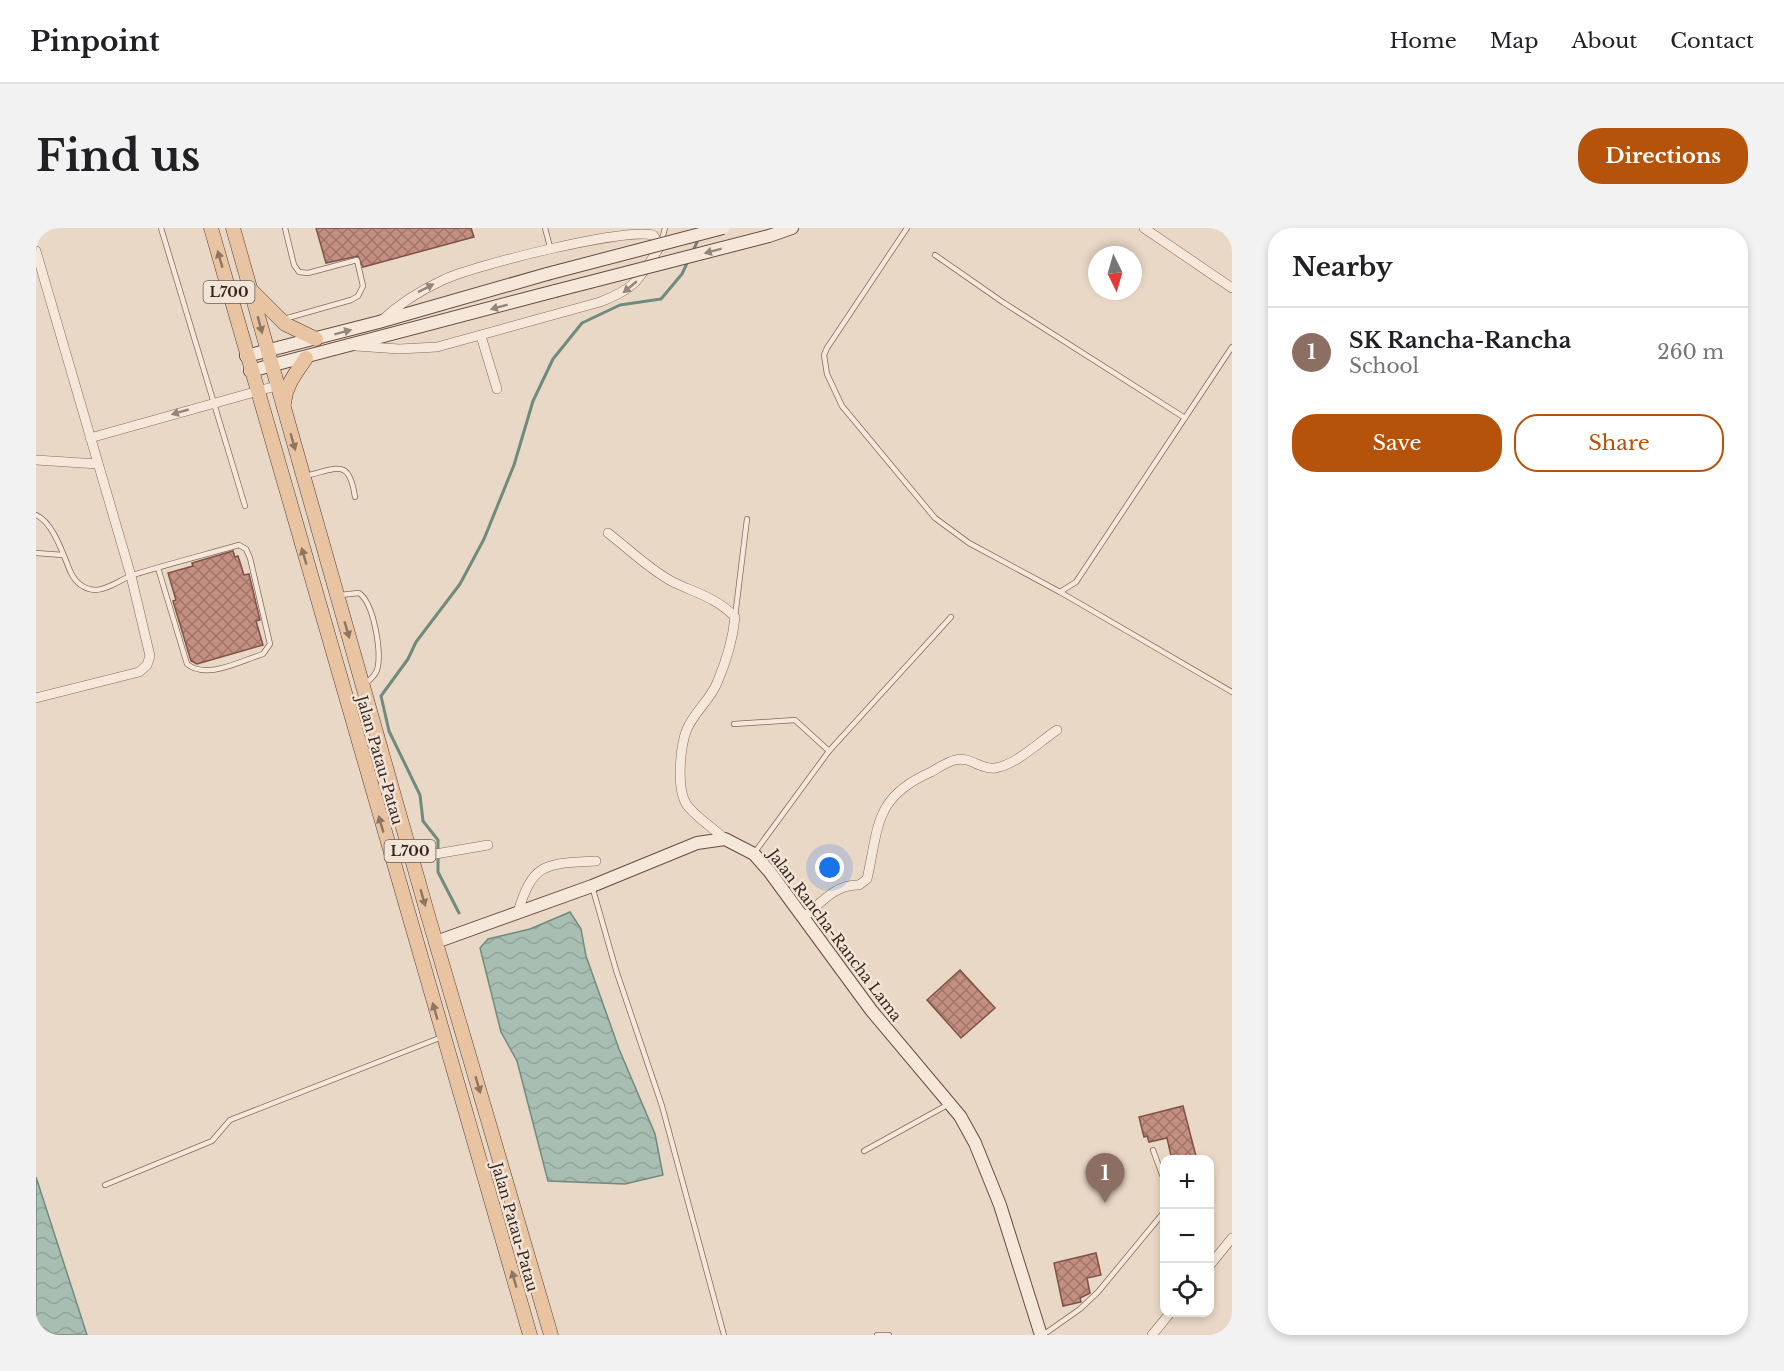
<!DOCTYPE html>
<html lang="en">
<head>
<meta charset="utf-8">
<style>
  :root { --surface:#fff; --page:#f2f2f2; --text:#202124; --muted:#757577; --line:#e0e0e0; --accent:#b45309 }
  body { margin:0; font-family:"Libre Baskerville",serif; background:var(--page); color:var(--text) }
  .controls { position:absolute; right:18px; bottom:18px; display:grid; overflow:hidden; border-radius:12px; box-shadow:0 3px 9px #0003 }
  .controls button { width:54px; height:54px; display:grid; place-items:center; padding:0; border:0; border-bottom:2px solid var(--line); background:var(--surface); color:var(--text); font:30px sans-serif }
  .compass { position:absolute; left:1052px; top:18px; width:54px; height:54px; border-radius:50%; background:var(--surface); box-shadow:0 3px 9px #0003; rotate:175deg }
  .you { position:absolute; left:794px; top:640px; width:21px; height:21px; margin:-15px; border:4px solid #fff; border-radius:50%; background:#1a73e8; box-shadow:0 0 0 9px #1a73e833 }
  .badge { display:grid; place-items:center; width:39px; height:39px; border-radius:50%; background:var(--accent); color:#fff; font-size:20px; font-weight:700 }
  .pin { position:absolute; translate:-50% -50px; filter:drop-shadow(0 2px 3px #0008) }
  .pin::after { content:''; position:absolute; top:32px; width:21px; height:18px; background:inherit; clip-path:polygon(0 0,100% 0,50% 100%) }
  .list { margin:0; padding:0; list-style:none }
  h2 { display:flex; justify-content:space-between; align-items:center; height:78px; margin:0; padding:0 24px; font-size:26px }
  h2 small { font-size:20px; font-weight:400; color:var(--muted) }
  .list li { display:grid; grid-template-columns:39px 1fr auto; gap:18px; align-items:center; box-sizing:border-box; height:90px; padding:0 24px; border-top:2px solid var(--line) }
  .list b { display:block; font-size:22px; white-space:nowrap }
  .list p { margin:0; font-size:20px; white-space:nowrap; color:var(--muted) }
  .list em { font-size:20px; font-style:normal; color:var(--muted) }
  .actions { display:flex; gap:12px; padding:18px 24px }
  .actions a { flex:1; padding:14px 0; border:2px solid var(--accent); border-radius:24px; text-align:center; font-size:21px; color:var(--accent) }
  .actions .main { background:var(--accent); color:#fff }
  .icon { flex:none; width:33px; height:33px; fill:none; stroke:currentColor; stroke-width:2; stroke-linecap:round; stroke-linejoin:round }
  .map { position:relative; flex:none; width:1196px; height:1107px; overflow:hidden; border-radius:24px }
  header { display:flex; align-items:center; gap:36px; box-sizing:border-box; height:84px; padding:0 30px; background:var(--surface); border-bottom:2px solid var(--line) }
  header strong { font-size:28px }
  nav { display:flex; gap:33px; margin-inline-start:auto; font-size:21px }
  .intro { display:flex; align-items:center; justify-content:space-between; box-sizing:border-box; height:144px; padding:0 36px }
  h1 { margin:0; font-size:42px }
  .button { padding:15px 27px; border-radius:24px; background:var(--accent); color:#fff; font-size:21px; font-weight:700 }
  main { display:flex; gap:36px; padding:0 36px }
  aside { flex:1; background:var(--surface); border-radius:24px; box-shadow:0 3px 9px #0003 }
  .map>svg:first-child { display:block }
  .water { fill:url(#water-waves); stroke:#6f8b7e; stroke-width:1.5 }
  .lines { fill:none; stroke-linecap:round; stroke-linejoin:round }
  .stream { stroke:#6f8b7e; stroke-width:3 }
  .building { fill:url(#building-cross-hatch); stroke:#805147; stroke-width:1.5 }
  .lane-casing { stroke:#836a5e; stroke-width:6 }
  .street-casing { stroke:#836a5e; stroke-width:10 }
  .secondary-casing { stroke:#654c41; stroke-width:14 }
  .primary-casing { stroke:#523a32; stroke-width:15 }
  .lane { stroke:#f5e7d9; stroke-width:4.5 }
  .street { stroke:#f5e7d9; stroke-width:9 }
  .secondary { stroke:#f5e7d9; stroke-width:12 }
  .primary { stroke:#e8c4a3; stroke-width:14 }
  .secondary-bridge-casing { stroke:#654c41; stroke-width:14; stroke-linecap:butt }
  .secondary-bridge { stroke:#f5e7d9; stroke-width:12 }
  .oneway { fill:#95867c }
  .oneway2 { fill:#8e7562 }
  .labels { text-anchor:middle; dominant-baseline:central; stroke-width:5; stroke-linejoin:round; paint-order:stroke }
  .shield { fill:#f2e4d6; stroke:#6e5f57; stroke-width:1.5 }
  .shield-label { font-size:14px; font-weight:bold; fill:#352620 }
  .street-label { font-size:15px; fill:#352620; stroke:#f2e4d6 }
</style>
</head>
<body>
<header>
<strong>Pinpoint</strong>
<nav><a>Home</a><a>Map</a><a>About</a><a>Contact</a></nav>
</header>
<div class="intro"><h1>Find us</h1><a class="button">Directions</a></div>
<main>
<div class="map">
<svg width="1196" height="1107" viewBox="0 0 1196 1107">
  <defs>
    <pattern id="water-waves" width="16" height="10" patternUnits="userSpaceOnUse" patternTransform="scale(1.5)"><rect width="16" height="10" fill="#a8beb3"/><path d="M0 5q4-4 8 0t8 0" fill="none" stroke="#91a39a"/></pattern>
    <pattern id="building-cross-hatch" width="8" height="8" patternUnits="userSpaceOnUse" patternTransform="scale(1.5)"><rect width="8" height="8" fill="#c48f81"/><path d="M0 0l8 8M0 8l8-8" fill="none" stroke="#a07569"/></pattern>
  </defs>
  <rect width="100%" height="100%" fill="#ead8c7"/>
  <g class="water">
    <path d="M534,684L545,701L550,728L583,821L619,906L627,947L589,956L512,953L481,833L465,804L444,720L452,711L494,701Z"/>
    <path d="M0,949L51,1107H0Z"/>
  </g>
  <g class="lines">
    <g class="stream">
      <path d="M656,25L662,12"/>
      <path d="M402,622V612L387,593L384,567L353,503L345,468L372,431L380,414L424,356L448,311L478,237L497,173L517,131L546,95L584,77L625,71L646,46L652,33"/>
      <path d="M402,629V644L423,685"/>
    </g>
  </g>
  <g class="building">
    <path d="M280,0H435L438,9L327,39L322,28L290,35Z"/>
    <path d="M197,323L199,329L202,328L208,347L213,346L224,392L220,393L227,417L161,436L155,433L137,373L140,372L132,345L157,338L156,335Z"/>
    <path d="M924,742L959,780L925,810L891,772Z"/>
    <path d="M1147,878L1161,932H1136L1131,910L1113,914L1111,908L1108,909L1103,889Z"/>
    <path d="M1060,1025L1065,1047L1051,1050L1054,1065L1044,1070L1045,1074L1027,1078L1018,1035Z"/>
  </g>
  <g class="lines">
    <defs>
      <g id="lane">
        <path d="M125,0L209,278"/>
        <path d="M509,0L514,19"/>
        <path d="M871,0L791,120L788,127L791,146L806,178L899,290L933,315L1024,364L1040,354L1196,119"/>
        <path d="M625,15L629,0"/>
        <path d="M899,27L968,75L1149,190"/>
        <path d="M248,91L315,72L322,68L327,58L321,32L272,45L263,44L258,37L249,0"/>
        <path d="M269,248C301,241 313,229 319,269"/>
        <path d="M0,287C18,295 27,327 35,345C40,355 47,361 59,362C72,362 85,351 97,347C132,336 168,327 203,317L210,321L214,330L234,416L227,426C204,433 171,452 151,436L122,340"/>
        <path d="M0,325L27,327"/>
        <path d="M1024,364L1196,464"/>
        <path d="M304,367L323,365C338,375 346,425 341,442C339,448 334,452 329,456"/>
        <path d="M699,389L711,291"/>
        <path d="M698,496L759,492L793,523"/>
        <path d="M719,624L793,523L915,389"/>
        <path d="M556,658L580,742L626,878L688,1107"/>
        <path d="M1117,922L1128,952"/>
        <path d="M828,923L913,876"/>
        <path d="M69,957L176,913L194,892L406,809"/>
        <path d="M841,1107H853"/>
        <path d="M1007,1107L1044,1081L1062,1064L1128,984"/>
      </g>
      <g id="street">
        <path d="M1108,0L1196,60"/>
        <path d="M0,23L95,348L114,428L111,437L103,444L0,470"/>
        <path d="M445,108L461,161"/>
        <path d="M320,118L363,121L401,119L564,74C601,60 604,50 624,18L617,7C587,0 439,37 407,52C383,63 364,75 345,93"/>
        <path d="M54,210L240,158"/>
        <path d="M0,232L62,236"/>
        <path d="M572,305C593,321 614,342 637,354C660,365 681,370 699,389C697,410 690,434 681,455C674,472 659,483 651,501C644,518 640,562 651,577C660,589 677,600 689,611"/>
        <path d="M376,630L452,617"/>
        <path d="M482,684C497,633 511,636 560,633"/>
        <path d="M767,690C785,675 799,656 823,657L831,651C843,598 838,569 895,544C902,540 911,534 919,532C934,528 945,542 959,540C980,537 1003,514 1021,502"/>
        <path d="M1174,1037L1196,1010"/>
        <path d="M1116,1107L1135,1084"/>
      </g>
      <g id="secondary">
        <path d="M733,8L756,0"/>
        <path d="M210,128L343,94L511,46"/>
        <path d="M214,143L519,63"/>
        <path d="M400,714L556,658L661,615L689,611L718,626L733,643L835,782L924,888L939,915L964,977L1005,1107"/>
      </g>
      <g id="primary">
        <path d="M175,0L494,1107"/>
        <path d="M197,0L393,691L515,1107"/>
        <path d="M216,63L249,96L280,111"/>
        <path d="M248,175C250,156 260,145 270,130"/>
      </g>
    </defs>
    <use href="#lane" class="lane-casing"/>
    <use href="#street" class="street-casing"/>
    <use href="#secondary" class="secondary-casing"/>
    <use href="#primary" class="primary-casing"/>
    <use href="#lane" class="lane"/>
    <use href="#street" class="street"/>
    <use href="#secondary" class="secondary"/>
    <use href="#primary" class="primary"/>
    <defs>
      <g id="secondary-bridge">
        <path d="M511,46L687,0"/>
        <path d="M519,63L733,8"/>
      </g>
    </defs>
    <use href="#secondary-bridge" class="secondary-bridge-casing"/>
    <use href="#secondary-bridge" class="secondary-bridge"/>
  </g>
  <defs><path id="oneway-solid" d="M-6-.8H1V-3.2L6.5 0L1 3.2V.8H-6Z" transform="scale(1.5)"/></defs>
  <g class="oneway">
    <use href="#oneway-solid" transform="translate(677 23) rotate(165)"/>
    <use href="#oneway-solid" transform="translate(594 59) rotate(140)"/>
    <use href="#oneway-solid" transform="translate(390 60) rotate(-27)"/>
    <use href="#oneway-solid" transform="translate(463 79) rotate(165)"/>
    <use href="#oneway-solid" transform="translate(307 104) rotate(-15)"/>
    <use href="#oneway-solid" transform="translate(144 184) rotate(164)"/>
  </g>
  <g class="oneway2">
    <use href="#oneway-solid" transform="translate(184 31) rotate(-106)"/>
    <use href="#oneway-solid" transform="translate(224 97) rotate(75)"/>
    <use href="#oneway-solid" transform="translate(257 214) rotate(74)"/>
    <use href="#oneway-solid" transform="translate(268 328) rotate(-106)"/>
    <use href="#oneway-solid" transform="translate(311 402) rotate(74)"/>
    <use href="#oneway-solid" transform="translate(345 596) rotate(-106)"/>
    <use href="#oneway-solid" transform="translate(387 670) rotate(74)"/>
    <use href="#oneway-solid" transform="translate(399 783) rotate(-106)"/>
    <use href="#oneway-solid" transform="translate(442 857) rotate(74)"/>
    <use href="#oneway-solid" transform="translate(478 1051) rotate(-106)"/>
  </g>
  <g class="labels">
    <g class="shield">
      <rect x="167.5" y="53" width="51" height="22" rx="4.5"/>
      <rect x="348.5" y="612" width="51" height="22" rx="4.5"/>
    </g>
    <g class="shield-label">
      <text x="193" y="64">L700</text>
      <text x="374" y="623">L700</text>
    </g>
    <g class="street-label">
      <text transform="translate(344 532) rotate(74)">Jalan Patau-Patau</text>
      <text transform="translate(799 707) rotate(53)">Jalan Rancha-Rancha Lama</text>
      <text transform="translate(479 999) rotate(74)">Jalan Patau-Patau</text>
    </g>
  </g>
</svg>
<div class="controls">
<button>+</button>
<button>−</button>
<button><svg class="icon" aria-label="locate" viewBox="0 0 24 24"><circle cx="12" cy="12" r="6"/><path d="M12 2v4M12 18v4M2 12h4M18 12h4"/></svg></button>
</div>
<svg class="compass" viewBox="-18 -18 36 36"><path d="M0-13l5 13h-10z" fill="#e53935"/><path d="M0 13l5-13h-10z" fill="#757577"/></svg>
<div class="you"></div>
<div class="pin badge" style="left:1069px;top:975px;background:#8d6e63">1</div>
</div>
<aside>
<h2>Nearby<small></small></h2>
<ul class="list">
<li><span class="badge" style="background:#8d6e63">1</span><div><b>SK Rancha-Rancha</b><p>School</p></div><em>260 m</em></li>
</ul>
<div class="actions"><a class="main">Save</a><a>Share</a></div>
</aside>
</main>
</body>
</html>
